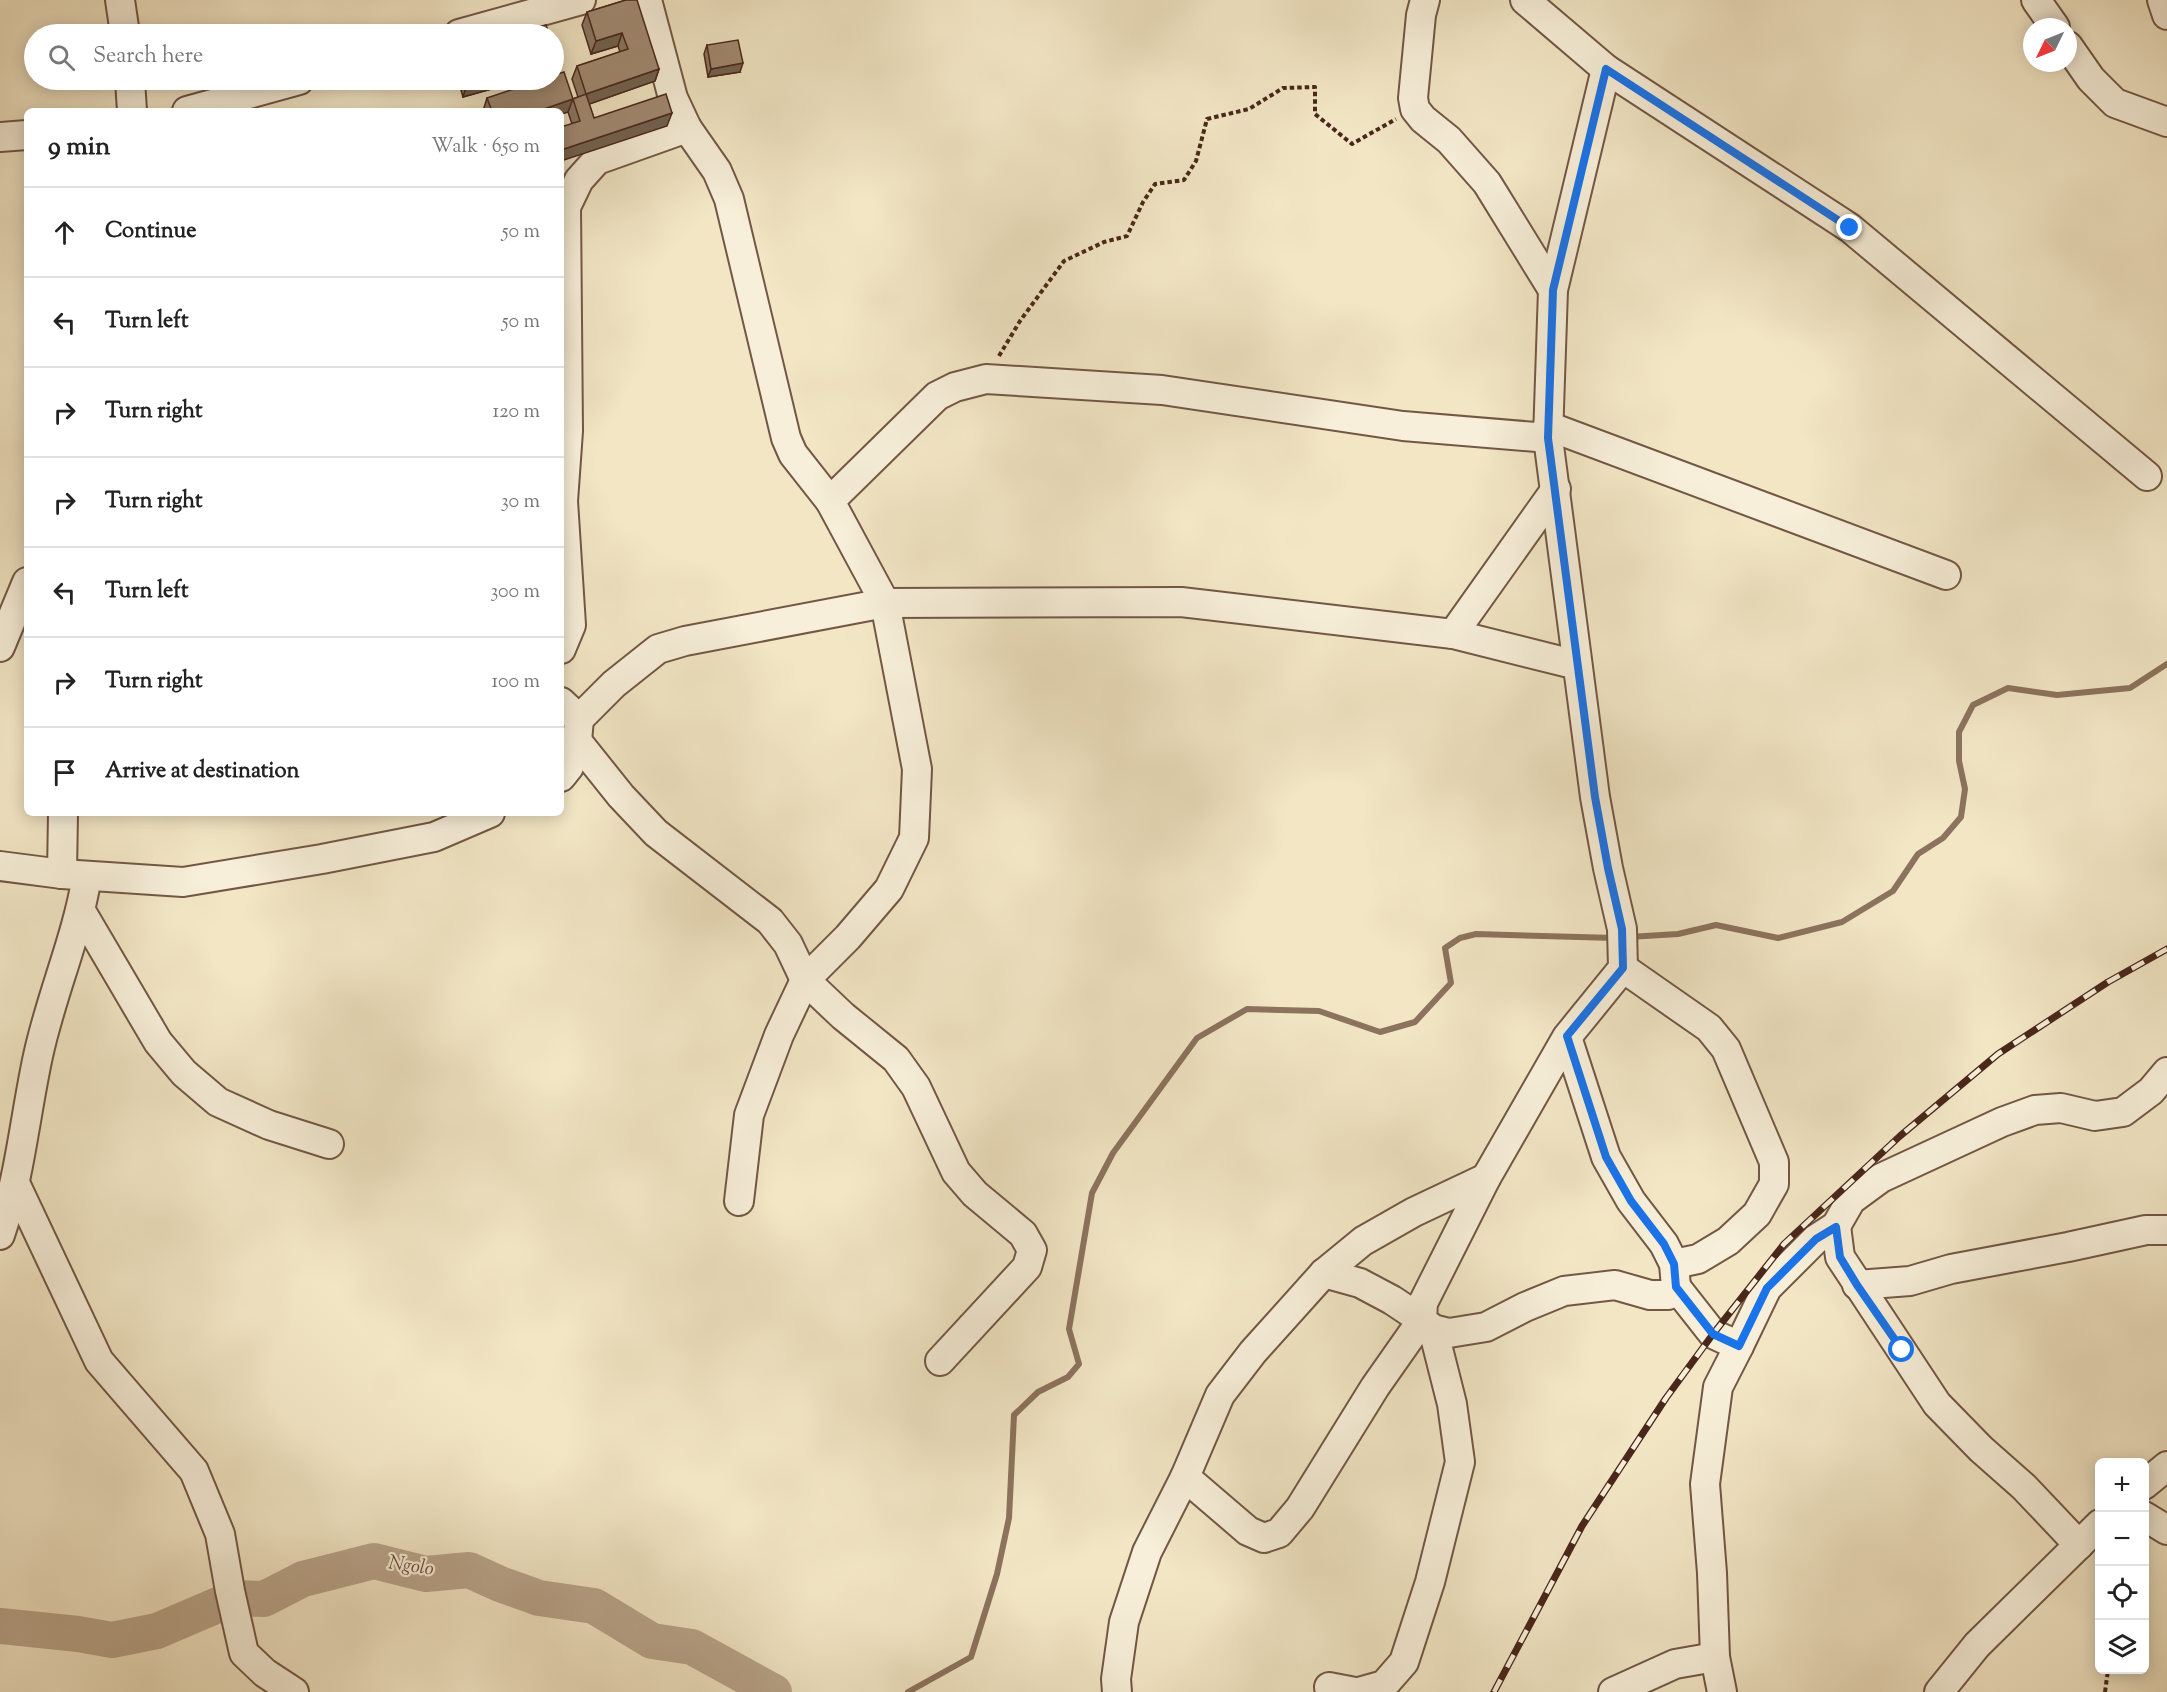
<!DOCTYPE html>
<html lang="en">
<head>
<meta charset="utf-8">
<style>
  :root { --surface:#fff; --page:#f2f2f2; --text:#222; --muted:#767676; --line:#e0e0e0 }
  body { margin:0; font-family:"Sorts Mill Goudy",serif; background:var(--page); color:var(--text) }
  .controls { position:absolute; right:18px; bottom:18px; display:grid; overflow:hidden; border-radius:9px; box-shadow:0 3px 15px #0003 }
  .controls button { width:54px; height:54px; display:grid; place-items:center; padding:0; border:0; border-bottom:2px solid var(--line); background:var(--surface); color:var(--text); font:30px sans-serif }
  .compass { position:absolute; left:2023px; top:18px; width:54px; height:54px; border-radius:50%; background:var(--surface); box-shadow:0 3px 15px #0003; rotate:227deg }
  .stop { position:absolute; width:18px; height:18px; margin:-14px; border:4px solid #1a73e8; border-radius:50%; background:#fff }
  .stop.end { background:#1a73e8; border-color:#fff; box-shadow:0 2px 6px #0008 }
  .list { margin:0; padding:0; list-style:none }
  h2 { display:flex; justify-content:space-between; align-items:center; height:78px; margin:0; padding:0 24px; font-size:26px }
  h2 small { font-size:20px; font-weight:400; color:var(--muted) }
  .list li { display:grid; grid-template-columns:39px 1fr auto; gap:18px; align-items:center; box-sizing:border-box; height:90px; padding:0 24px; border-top:2px solid var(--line) }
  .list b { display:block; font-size:22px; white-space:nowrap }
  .list em { font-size:20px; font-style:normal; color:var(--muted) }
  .icon { flex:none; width:33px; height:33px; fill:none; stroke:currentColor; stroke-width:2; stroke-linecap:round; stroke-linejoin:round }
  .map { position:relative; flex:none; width:2167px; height:1692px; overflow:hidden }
  .search { position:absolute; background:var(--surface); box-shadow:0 3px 15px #0003; left:24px; top:24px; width:540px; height:66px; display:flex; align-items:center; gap:15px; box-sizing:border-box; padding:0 21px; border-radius:33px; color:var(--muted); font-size:22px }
  .panel { position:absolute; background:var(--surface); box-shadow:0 3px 15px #0003; left:24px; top:108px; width:540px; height:708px; border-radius:9px }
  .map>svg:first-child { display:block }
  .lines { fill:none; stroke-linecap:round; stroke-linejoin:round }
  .stream { stroke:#8c735e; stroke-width:6 }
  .river { stroke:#b9a58b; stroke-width:36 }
  .minor-casing { stroke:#735745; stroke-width:32 }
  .path { stroke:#49271a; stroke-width:4; stroke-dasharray:4.5 3; stroke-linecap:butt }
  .minor { stroke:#f7efd9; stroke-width:28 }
  .rail-casing { stroke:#49271a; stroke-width:7 }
  .rail { stroke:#f7efd9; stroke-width:4.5; stroke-dasharray:14; stroke-linecap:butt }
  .wall { fill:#8a7763; stroke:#49271a; stroke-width:1.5 }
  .shaded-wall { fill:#716150; stroke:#49271a; stroke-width:1.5 }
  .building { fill:#a18a73; stroke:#49271a; stroke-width:1.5 }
  .route { stroke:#1a73e8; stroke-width:8 }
  .labels { text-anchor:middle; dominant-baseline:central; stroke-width:4.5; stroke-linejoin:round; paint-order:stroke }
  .water-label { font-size:20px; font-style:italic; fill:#6b4d3c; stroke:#f7efd9 }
</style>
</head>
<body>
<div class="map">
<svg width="2167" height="1692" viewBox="0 0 2167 1692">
  <rect width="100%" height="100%" fill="#f2e6c5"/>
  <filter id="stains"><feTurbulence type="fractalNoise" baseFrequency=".00333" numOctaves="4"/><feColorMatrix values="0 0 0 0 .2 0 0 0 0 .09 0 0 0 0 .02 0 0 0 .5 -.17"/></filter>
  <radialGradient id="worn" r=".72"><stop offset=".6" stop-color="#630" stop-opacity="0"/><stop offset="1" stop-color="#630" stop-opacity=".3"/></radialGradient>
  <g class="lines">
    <g class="stream">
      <path d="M1629,937L1678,934L1716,925L1778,938L1842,922L1893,891L1918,854L1943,838L1961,817L1965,789L1959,761V732L1973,705L2008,688L2057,695L2130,688L2167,664"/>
      <path d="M908,1692L971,1657L997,1574L1009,1518L1014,1415L1038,1392L1068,1377L1079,1364L1069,1329L1092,1193L1113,1153L1197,1038L1247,1009L1319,1011L1380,1032L1415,1022L1451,983L1445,948L1460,938L1476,934L1615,938"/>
    </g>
    <path class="river" d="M0,1626L78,1634L112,1640L157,1631L234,1598L264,1599L303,1579L374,1561L426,1574L469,1570L500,1584L539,1598L594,1606L652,1641L692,1647L774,1692"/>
    <defs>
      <g id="minor">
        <path d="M120,0L125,34"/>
        <path d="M647,0L673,98L687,128L717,171L729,199L786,438L793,454L830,501"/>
        <path d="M1425,0L1421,15L1413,98L1415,109L1423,119L1449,140L1487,183L1553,290"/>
        <path d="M1525,0L1606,69L1850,228L2147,476"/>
        <path d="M2036,0L2055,27"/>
        <path d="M2162,0L2167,15"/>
        <path d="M459,34L581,0"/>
        <path d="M2068,46L2091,79L2115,103L2167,122"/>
        <path d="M130,80L132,111"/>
        <path d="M187,111L299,80"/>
        <path d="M0,137L27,135"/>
        <path d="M1548,426L1946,575"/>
        <path d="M1453,634L1556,489"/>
        <path d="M0,647L27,582"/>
        <path d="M561,649L571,625L563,501L568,431L566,207L579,180L597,160L687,128"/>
        <path d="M561,702L579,719"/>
        <path d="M577,741L621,796L656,833L770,921L788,944L805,980L843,1016L896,1059L916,1087L956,1172L975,1194L1023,1234L1032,1250L1027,1267L940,1361"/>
        <path d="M561,777L569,767L577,741L579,719L614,684L658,649L685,641L885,603L1181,602L1453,634L1577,665"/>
        <path d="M0,866L62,874L183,882L322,859L434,837L490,813"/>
        <path d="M62,874L63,813"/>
        <path d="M81,911L158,1042L184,1073L218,1102L269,1125L329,1144"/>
        <path d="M1623,968L1709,1028L1726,1049L1774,1162V1184L1757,1214L1728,1241L1698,1259L1674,1264"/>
        <path d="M1567,1037L1606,1157L1631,1201L1664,1244L1674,1264L1676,1287L1668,1295H1650L1615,1285L1564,1291L1525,1307L1486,1327L1449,1333L1433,1329L1422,1320L1423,1303L1486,1178L1567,1037L1623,968L1622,929L1608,868L1595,797L1548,438L1553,290L1606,69"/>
        <path d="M15,1183L99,1361L194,1471L220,1534L230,1591L244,1653L265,1673L294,1692"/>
        <path d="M739,1201L749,1115L779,1035L805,980L848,937L889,889L914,838L917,769L885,603L830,501L937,396L955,387L986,379L1162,390L1403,426L1548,438"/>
        <path d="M1836,1226L1840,1257L1937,1404L1981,1449L2024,1487L2079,1545"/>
        <path d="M0,1235C20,1177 25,1116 38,1056C51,995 77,938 87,876"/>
        <path d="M1857,1285L1910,1281L1951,1269L2068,1247L2146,1230H2167"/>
        <path d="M1676,1287L1713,1334L1739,1346L1718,1387L1705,1484L1712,1573L1715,1657L1722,1692"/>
        <path d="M1739,1346L1767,1288L1816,1239L1836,1226L1851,1200L1881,1178L2002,1122L2035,1110L2061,1108L2095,1116L2123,1112L2151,1091L2167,1072"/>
        <path d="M1185,1477L1248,1531L1264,1538L1279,1533L1300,1508L1375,1387L1422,1320L1392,1300L1360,1283L1324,1273"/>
        <path d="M2144,1485L2167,1466"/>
        <path d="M2144,1516L2167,1530"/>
        <path d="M1329,1687L1355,1692"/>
        <path d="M1117,1692L1116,1679L1124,1622L1147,1552L1185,1477L1220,1395L1253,1352L1324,1273L1363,1241L1414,1212L1486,1178"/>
        <path d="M1359,1692L1384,1685L1404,1662L1430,1582L1460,1462L1452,1404L1433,1329"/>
        <path d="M1613,1692L1675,1664L1715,1657"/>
        <path d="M1939,1692L1977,1645L2100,1524"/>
      </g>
    </defs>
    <use href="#minor" class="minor-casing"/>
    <g class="path">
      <path d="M999,356L1020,321L1064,261L1104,242L1127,236L1143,202L1155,184L1184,180L1196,161L1207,119L1249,109L1283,88L1315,87V114L1352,144L1396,119"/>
      <path d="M2105,1692L2108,1670"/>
    </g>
    <use href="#minor" class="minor"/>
    <defs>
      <path id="rail" d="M1494,1692L1582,1526L1666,1398L1713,1334L1784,1244L1900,1136L1998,1054L2108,982L2167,949"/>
    </defs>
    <use href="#rail" class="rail-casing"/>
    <use href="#rail" class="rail"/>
  </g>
  <g class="wall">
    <path d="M626,0L659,69L655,81L589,104L594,118L667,126L572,124L568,112L561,114V111H483L487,98L573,99L578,97L572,79L577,66L620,52L618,46L591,54L582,25L587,12Z"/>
    <path d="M707,45L740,72L708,77L704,54Z"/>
    <path d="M458,80H523L463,97Z"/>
  </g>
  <g class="shaded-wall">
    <path d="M622,33L618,46L591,54L596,41Z"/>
    <path d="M743,63L740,72L708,77L711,69Z"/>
    <path d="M659,69L655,81L581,107L586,94Z"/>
    <path d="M484,80H523L463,97L467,84Z"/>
    <path d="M573,99L568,112L561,114V111H538Z"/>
    <path d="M672,113L667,126L561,161V150Z"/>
  </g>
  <g class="building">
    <path d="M626,0H637L659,69L586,94L577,66L628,49L622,33L596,41L587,12Z"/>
    <path d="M546,25L549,34H513Z"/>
    <path d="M738,40L743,63L711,69L707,45Z"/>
    <path d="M554,48L556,58L554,59Z"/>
    <path d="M564,72L573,99L538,111H492L487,98L541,80H554V75Z"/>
    <path d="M466,80H484L467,84Z"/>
    <path d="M586,94L594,118L666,94L672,113L561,150V127L580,121L573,99Z"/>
  </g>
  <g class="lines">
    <path class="route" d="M1850,228L1606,69L1553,290L1548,438L1595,797L1608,868L1622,929L1623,968L1567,1036L1606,1157L1631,1201L1664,1244L1674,1264L1676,1287L1713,1334L1739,1346L1767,1288L1816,1239L1836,1227L1840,1257L1857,1285L1902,1350"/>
  </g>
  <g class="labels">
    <g class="water-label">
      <text transform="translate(411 1567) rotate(9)">Ngolo</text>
    </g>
  </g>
  <rect width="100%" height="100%" filter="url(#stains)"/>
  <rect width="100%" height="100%" fill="url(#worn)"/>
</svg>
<div class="controls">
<button>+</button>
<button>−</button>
<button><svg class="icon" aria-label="locate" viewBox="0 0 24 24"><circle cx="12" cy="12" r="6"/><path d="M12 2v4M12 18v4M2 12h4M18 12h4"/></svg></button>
<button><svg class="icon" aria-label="layers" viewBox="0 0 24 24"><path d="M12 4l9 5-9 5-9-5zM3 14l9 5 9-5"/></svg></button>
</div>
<svg class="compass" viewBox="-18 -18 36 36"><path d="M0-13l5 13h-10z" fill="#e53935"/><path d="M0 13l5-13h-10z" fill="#767676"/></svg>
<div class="stop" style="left:1902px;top:1350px"></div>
<div class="stop end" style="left:1850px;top:228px"></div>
<div class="search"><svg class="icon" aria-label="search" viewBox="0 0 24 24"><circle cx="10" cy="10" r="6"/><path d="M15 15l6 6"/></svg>Search here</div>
<section class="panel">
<h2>9 min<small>Walk · 650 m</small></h2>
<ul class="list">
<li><svg class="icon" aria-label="ahead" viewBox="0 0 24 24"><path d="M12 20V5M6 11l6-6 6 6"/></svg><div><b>Continue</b></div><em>50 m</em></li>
<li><svg class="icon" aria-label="left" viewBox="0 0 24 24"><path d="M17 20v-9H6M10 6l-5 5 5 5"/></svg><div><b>Turn left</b></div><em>50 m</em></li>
<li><svg class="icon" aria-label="right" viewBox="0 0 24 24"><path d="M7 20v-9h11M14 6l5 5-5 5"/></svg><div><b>Turn right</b></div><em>120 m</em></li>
<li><svg class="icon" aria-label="right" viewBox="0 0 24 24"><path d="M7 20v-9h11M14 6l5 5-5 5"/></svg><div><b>Turn right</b></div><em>30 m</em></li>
<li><svg class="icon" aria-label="left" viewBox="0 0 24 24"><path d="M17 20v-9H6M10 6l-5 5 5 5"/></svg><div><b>Turn left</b></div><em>300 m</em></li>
<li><svg class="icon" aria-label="right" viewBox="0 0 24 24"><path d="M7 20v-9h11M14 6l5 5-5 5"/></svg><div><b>Turn right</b></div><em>100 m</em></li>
<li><svg class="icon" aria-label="arrive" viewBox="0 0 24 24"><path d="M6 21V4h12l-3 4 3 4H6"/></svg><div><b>Arrive at destination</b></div></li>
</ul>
</section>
</div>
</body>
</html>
